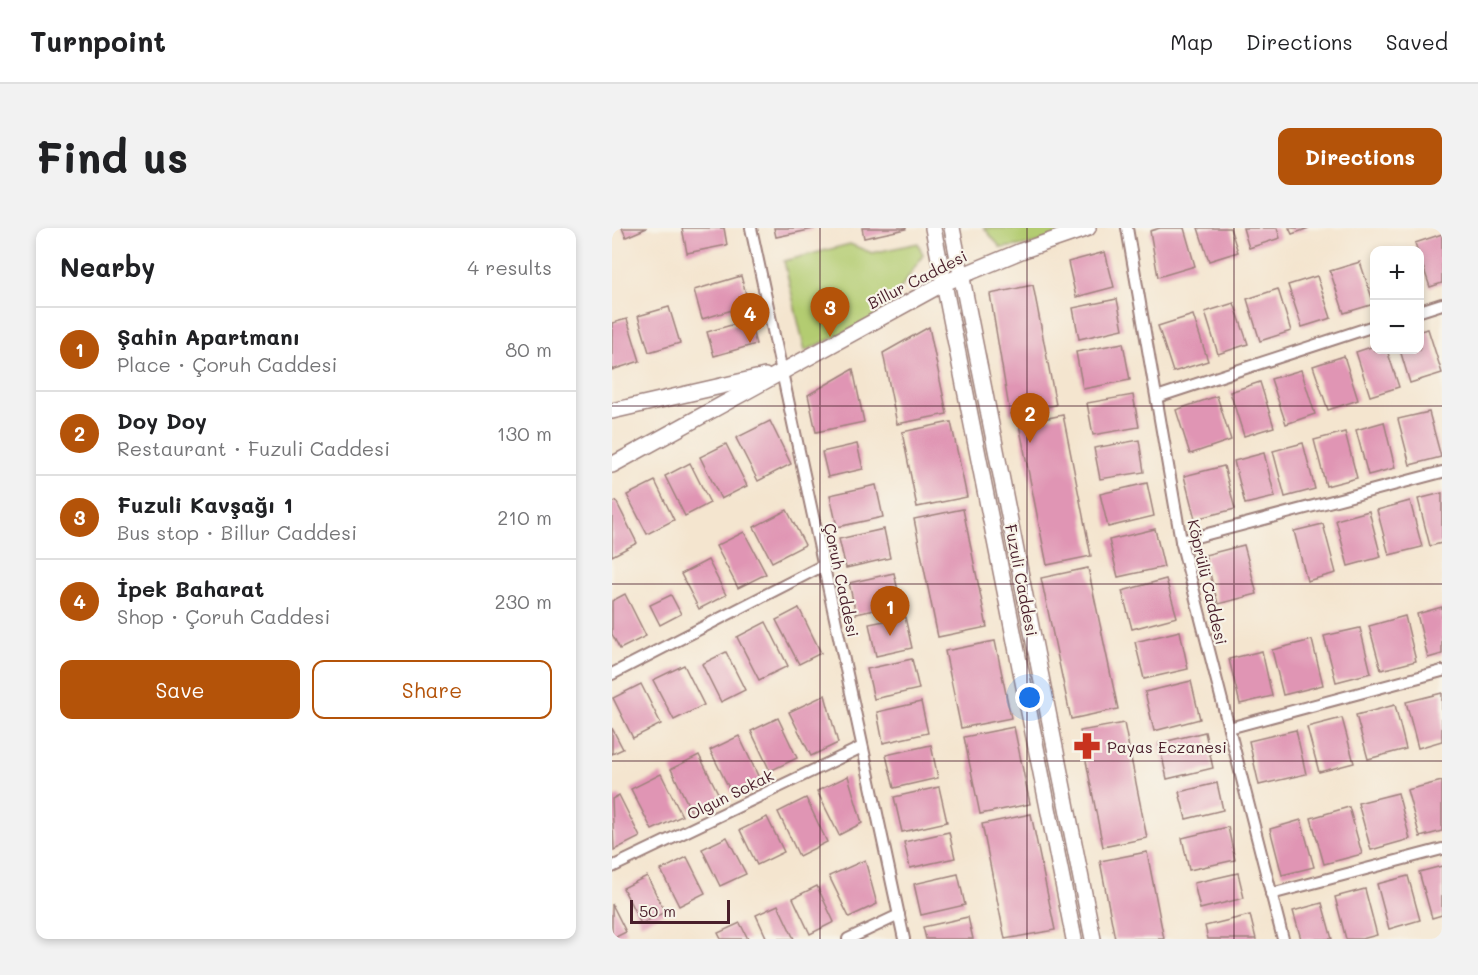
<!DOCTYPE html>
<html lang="en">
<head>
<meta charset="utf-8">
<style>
  :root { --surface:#fff; --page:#f2f2f2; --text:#202124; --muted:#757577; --line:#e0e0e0; --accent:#b45309 }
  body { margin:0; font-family:Mali,sans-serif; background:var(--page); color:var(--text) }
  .controls { position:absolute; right:18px; top:18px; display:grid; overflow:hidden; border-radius:12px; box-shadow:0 3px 9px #0003 }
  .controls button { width:54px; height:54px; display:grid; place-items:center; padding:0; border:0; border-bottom:2px solid var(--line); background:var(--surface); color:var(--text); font:30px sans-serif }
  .scale { position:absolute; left:18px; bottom:15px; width:100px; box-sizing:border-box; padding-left:6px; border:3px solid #4a1f2b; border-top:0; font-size:16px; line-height:21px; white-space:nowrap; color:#4a1f2b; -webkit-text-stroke:4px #f7f3e8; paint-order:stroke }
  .you { position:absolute; left:418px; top:470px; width:21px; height:21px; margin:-15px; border:4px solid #fff; border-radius:50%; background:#1a73e8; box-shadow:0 0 0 9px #1a73e833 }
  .badge { display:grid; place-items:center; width:39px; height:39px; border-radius:50%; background:var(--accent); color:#fff; font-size:20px; font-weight:700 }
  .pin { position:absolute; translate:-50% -50px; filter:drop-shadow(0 2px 3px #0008) }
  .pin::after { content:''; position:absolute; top:32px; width:21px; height:18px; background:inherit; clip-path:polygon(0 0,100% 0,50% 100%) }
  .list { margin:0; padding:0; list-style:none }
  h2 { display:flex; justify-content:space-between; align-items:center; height:78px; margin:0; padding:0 24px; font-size:26px }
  h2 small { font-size:20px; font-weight:400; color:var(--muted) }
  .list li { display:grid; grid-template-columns:39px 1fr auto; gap:18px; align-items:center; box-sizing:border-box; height:84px; padding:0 24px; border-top:2px solid var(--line) }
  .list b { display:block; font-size:22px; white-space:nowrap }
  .list p { margin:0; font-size:20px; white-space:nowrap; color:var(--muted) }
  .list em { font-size:20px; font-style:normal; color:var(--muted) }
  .actions { display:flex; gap:12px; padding:18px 24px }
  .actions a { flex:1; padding:14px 0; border:2px solid var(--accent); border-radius:12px; text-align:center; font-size:21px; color:var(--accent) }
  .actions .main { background:var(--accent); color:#fff }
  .map { position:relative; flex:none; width:830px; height:711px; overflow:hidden; border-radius:12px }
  header { display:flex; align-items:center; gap:36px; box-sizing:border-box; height:84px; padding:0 30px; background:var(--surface); border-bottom:2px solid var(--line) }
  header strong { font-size:28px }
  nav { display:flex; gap:33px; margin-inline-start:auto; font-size:21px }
  .intro { display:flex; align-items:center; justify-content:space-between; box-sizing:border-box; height:144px; padding:0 36px }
  h1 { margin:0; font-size:42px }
  .button { padding:15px 27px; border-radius:12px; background:var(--accent); color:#fff; font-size:21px; font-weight:700 }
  main { display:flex; gap:36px; padding:0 36px }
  aside { flex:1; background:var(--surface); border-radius:12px; box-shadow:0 3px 9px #0003 }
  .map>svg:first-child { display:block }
  .green { fill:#b3cc71; stroke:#7e764e; stroke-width:1.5 }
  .building { fill:#e095b4 }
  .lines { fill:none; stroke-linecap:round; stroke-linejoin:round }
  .street-casing { stroke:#9f827d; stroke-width:14 }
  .secondary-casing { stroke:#9f827d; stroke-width:18 }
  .street { stroke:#fff; stroke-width:10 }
  .secondary { stroke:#fff; stroke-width:15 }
  .grid { fill:none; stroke:#4a1f2b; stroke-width:1.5; stroke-opacity:0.55 }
  .labels { text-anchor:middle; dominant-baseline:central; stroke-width:4.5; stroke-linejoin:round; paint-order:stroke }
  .street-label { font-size:16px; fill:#4a1f2b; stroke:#f7f3e8 }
  .poi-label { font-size:16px; fill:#4a1f2b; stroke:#f7f3e8; text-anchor:start }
</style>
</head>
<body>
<header>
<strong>Turnpoint</strong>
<nav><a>Map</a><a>Directions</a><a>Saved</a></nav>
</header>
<div class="intro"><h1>Find us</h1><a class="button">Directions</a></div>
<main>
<aside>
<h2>Nearby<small>4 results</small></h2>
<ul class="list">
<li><span class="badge">1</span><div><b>Şahin Apartmanı</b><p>Place · Çoruh Caddesi</p></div><em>80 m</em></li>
<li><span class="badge">2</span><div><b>Doy Doy</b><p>Restaurant · Fuzuli Caddesi</p></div><em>130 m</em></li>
<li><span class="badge">3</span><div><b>Fuzuli Kavşağı 1</b><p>Bus stop · Billur Caddesi</p></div><em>210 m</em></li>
<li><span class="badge">4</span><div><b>İpek Baharat</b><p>Shop · Çoruh Caddesi</p></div><em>230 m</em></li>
</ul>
<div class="actions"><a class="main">Save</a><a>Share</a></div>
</aside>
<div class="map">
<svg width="830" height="711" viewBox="0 0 830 711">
  <rect width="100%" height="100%" fill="#f7f3e8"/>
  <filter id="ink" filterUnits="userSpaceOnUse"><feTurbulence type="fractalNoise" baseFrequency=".0167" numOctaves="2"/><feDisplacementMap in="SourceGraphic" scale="12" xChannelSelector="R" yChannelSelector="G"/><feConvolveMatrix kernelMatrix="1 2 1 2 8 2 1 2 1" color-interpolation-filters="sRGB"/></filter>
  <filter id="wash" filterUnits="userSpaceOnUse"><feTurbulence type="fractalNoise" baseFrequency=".008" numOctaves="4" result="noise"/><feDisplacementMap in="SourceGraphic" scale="24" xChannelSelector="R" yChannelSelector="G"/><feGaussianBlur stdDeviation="1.35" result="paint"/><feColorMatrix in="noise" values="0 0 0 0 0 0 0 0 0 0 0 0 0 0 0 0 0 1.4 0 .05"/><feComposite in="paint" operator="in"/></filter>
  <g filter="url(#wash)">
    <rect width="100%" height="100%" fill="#f4e5cf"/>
    <g class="green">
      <path d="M372,0H481L416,17L389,20Z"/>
      <path d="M306,15L311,27L271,87L193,123L172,33L238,16L260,25Z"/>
    </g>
    <g id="blocks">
      <g class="building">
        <path d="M10,0H35L14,9Z"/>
        <path d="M70,0H112L115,17L75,25Z"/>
        <path d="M162,0H202V1L164,9Z"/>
        <path d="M250,0H294V1L252,10Z"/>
        <path d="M548,0H572L583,38L546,49L538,3Z"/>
        <path d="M586,0H618L626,24L597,33Z"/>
        <path d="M631,0H665L668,10L637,20Z"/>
        <path d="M677,0H697L680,6Z"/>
        <path d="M830,6V55L818,59L803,15Z"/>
        <path d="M493,24L502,59L464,69L456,34Z"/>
        <path d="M748,34L762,76L732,85L718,43Z"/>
        <path d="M129,48L137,77L90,91L82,62Z"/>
        <path d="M705,48L719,90L690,99L676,57Z"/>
        <path d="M421,57L444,177L398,186L378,66Z"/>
        <path d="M666,61L679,103L648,113L635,71Z"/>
        <path d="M505,71L511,101L467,111L461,80Z"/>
        <path d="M622,75L636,116L606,126L593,84Z"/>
        <path d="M57,79L68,115L37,124L26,88Z"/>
        <path d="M581,87L596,133L561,144L546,98Z"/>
        <path d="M15,91L28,133L0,142V95Z"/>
        <path d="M137,92L144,116L102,128L95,104Z"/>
        <path d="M317,99L335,186L285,196L271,125Z"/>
        <path d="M816,101L830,145L798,155L788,122H808V103Z"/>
        <path d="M511,115L518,152L471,161L464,124Z"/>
        <path d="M762,118V122H775L787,159L758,168L744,124Z"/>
        <path d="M732,128L746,172L716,182L701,138Z"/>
        <path d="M241,141L252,194L204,204L196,167Z"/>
        <path d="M689,142L703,186L674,196L659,151Z"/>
        <path d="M648,154L662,199L632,208L618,164Z"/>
        <path d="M521,167L527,199L481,207L475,175Z"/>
        <path d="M605,168L619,212L578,226L564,182Z"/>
        <path d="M817,184L829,229L798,237L786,191Z"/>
        <path d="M451,187L479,328L435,337L407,196Z"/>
        <path d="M158,193L179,236L146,253L124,210Z"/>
        <path d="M339,194L355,269L305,279L290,204Z"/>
        <path d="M772,194L783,240L756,247L744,202Z"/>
        <path d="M733,204L745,250L714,258L702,212Z"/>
        <path d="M527,212L532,244L488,251L482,220Z"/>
        <path d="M691,215L703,261L673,269L661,223Z"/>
        <path d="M114,216L135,258L109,271L88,229Z"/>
        <path d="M245,216L251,241L216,249L210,224Z"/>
        <path d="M652,225L663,269L633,276L622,233Z"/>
        <path d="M78,235L98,275L73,288L53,248Z"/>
        <path d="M612,238L623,281L583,291L572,248Z"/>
        <path d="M43,253L62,292L35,306L15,267Z"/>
        <path d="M535,255L542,288L496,299L488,266Z"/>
        <path d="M264,257L271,289L225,299L218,267Z"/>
        <path d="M830,265V315L818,318L806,271Z"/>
        <path d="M4,273L25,315L0,328V275Z"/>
        <path d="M798,273L810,319L777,327L765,282Z"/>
        <path d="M351,281L375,399L326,409L302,291Z"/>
        <path d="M175,282L193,317L160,334L142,299Z"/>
        <path d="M757,283L769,329L736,338L724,292Z"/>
        <path d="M711,296L724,345L695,353L682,303Z"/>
        <path d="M272,301L278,330L234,340L227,311Z"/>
        <path d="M543,301L552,339L506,349L497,312Z"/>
        <path d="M132,304L154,346L126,360L104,318Z"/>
        <path d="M632,317L645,366L606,376L593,327Z"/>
        <path d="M96,332L114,367L87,381L69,346Z"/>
        <path d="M476,340L506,481L459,491L429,350Z"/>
        <path d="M282,345L289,376L244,386L237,355Z"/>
        <path d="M554,351L565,389L520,401L510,363Z"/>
        <path d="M13,366L34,408L8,421L0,406V373Z"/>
        <path d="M59,367L69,386L48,397L38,377Z"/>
        <path d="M830,379V426L816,430L805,386Z"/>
        <path d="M187,380L209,425L187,436L164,392Z"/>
        <path d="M793,388L804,433L769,442L757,398Z"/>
        <path d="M293,389L300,420L264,428L257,396Z"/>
        <path d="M154,394L176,438L147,452L125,409Z"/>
        <path d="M748,400L759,445L724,454L712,408Z"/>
        <path d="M568,403L576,441L532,451L523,414Z"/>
        <path d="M700,412L711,457L671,467L660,422Z"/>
        <path d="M383,413L399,490L349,500L333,423Z"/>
        <path d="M650,423L660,468L628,476L617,431Z"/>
        <path d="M114,424L133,462L109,474L90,436Z"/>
        <path d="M300,431L307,461L262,471L255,441Z"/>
        <path d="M72,437L92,477L62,492L41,452Z"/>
        <path d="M579,453L588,491L542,503L533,464Z"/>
        <path d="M29,456L49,496L21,510L1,470Z"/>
        <path d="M830,465V513L806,520L794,474Z"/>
        <path d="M213,467L226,515L199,528L177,484Z"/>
        <path d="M309,474L316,505L271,515L265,484Z"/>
        <path d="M783,477L794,521L756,531L744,487Z"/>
        <path d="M166,490L185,530L158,543L139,503Z"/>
        <path d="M730,490L742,535L707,544L695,499Z"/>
        <path d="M512,495L535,610L491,619L468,503Z"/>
        <path d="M402,499L418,576L368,586L352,509Z"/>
        <path d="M0,500L11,521L0,526Z"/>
        <path d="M684,502L694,546L647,557L637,513Z"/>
        <path d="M593,504L601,540L555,551L547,515Z"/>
        <path d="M127,508L148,552L120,566L98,522Z"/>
        <path d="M319,517L326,550L282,560L274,527Z"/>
        <path d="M87,527L109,571L80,585L59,541Z"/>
        <path d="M49,546L70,588L40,602L19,561Z"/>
        <path d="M236,548L250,595L227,607L205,563Z"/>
        <path d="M830,553V603L808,609L795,562Z"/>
        <path d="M605,555L611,582L574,591L567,564Z"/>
        <path d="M327,559L335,594L290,604L282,569Z"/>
        <path d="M786,565L798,611L759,622L746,575Z"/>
        <path d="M7,567L28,609L2,622L0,571Z"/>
        <path d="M194,570L215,614L187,628L166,584Z"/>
        <path d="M737,579L750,626L712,636L699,590Z"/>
        <path d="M419,586L443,702L393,711L370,596Z"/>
        <path d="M155,589L172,624L145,637L128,602Z"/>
        <path d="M689,592L702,639L670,647L658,601Z"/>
        <path d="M616,599L623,632L577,642L570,610Z"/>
        <path d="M337,604L343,630L298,640L292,614Z"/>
        <path d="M115,609L134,646L108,658L90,621Z"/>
        <path d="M535,624L552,711H503L488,633Z"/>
        <path d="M75,629L93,665L67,678L49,642Z"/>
        <path d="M253,632L265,676L237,689L217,648Z"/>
        <path d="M830,638V687L820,690L807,644Z"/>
        <path d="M626,645L632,670L588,681L582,655Z"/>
        <path d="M346,646L353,677L309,687L302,656Z"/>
        <path d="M35,648L53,684L29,696L11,660Z"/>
        <path d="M796,648L808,692L777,701L765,656Z"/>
        <path d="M205,658L222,694L198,706L181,670Z"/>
        <path d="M753,661L765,707L750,711H734L723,669Z"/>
        <path d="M710,675L720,711H689L681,683Z"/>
        <path d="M0,676L14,704L0,711Z"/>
        <path d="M166,677L182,711H155L144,687Z"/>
        <path d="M638,687L644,711H596L593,698Z"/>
        <path d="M356,689L361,711H314L311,699Z"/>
        <path d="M128,695L136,711H109L106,705Z"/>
      </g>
    </g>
  </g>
  <g filter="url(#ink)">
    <use href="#blocks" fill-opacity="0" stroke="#9f827d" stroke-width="1.5"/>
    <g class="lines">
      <defs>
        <g id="street">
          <path d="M139,0L292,711"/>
          <path d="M515,0L569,313L671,711"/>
          <path d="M808,83L830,76"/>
          <path d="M545,169L762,98"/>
          <path d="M569,313L830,244"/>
          <path d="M0,446L212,337"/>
          <path d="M617,500L830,443"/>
          <path d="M0,639L250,519"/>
          <path d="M659,666L830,621"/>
          <path d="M236,711L287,687"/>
        </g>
        <g id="secondary">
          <path d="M321,0L462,711"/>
          <path d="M340,0L481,711"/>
          <path d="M0,183L153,148"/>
          <path d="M0,237L332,55L409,23L476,0"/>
        </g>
      </defs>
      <use href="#street" class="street-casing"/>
      <use href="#secondary" class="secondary-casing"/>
      <use href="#street" class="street"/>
      <use href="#secondary" class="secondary"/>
    </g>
  </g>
  <path class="grid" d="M208,0V711M415,0V711M622,0V711M0,178H830M0,356H830M0,533H830"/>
  <defs>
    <symbol id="pharmacy-bare" viewBox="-9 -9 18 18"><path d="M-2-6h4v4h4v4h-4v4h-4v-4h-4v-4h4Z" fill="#c8321e" stroke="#f7f3e8" stroke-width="2.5" paint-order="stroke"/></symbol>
  </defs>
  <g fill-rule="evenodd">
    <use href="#pharmacy-bare" x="456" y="499" width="38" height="38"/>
  </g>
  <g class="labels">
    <g class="street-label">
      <text transform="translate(305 51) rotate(-27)">Billur Caddesi</text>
      <text transform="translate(230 352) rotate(78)">Çoruh Caddesi</text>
      <text transform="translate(410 352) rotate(79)">Fuzuli Caddesi</text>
      <text transform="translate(596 354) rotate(77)">Köprülü Caddesi</text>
      <text transform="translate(118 566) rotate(-26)">Olgun Sokak</text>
    </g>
    <g class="poi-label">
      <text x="495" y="518">Payas Eczanesi</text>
    </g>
  </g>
</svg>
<div class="controls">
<button>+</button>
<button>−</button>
</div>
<div class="scale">50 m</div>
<div class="you"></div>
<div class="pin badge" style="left:278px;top:408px">1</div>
<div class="pin badge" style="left:418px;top:215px">2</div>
<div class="pin badge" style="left:218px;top:109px">3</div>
<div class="pin badge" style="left:138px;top:115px">4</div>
</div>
</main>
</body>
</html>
